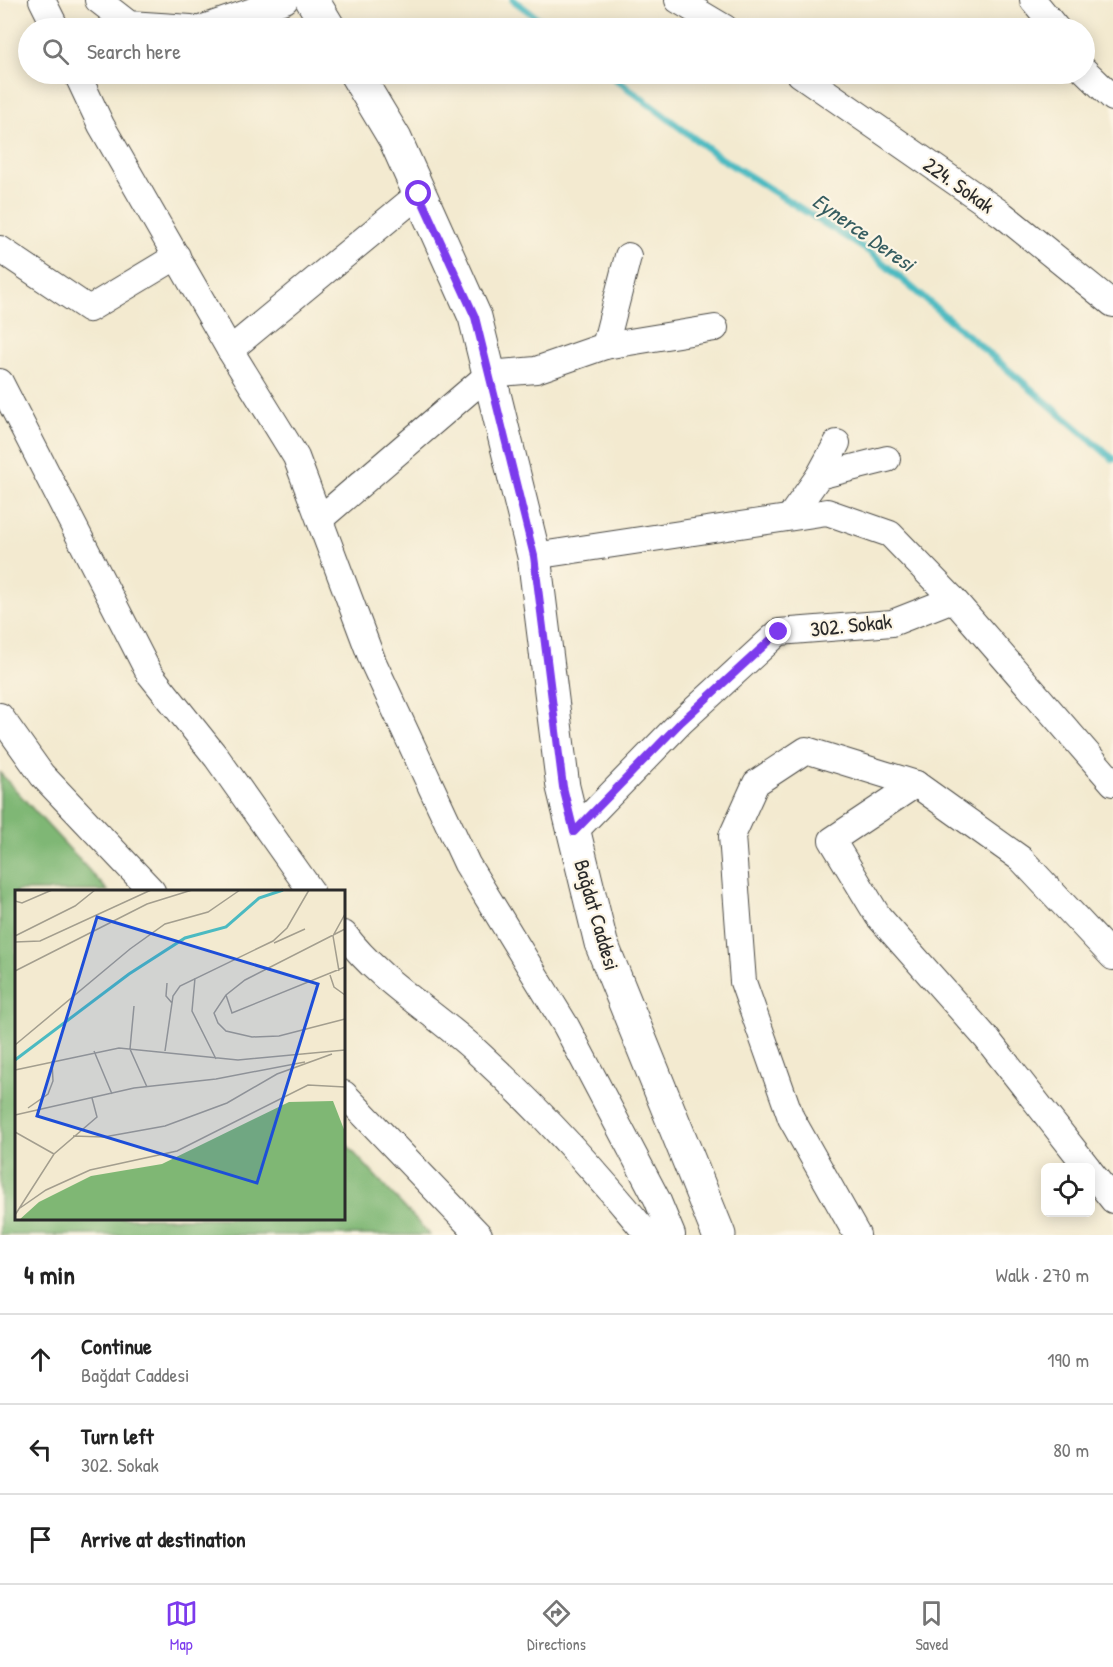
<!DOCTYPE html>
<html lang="en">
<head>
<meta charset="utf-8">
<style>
  :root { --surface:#fff; --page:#f2f2f2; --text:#222; --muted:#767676; --line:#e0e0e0; --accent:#7c3aed }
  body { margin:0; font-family:"Patrick Hand",sans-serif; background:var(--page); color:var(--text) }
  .controls { position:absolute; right:18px; bottom:18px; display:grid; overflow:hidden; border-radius:9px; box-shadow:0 3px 15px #0003 }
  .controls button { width:54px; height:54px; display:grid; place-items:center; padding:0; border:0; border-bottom:2px solid var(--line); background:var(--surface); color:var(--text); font:30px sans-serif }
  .stop { position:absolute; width:18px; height:18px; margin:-14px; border:4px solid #7c3aed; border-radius:50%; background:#fff }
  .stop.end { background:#7c3aed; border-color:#fff; box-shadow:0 2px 6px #0008 }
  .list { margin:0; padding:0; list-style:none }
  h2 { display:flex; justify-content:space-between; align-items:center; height:78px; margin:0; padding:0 24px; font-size:26px }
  h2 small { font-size:20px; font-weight:400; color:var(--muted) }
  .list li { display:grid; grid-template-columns:39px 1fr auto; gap:18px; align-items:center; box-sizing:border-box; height:90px; padding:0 24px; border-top:2px solid var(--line) }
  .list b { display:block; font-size:22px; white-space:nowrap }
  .list p { margin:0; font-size:20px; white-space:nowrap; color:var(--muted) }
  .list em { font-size:20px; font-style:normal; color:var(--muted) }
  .icon { flex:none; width:33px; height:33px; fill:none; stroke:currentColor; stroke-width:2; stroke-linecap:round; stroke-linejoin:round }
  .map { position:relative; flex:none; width:1113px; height:1235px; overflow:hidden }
  .search { position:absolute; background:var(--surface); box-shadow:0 3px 15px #0003; left:18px; right:18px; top:18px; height:66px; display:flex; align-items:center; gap:15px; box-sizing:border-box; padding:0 21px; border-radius:33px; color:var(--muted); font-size:22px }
  .sheet { height:348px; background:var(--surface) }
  nav { display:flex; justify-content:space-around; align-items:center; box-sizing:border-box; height:84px; border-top:2px solid var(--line); background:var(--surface); font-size:16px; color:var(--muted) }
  nav a { display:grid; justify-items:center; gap:3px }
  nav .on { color:var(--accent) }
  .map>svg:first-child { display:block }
  .forest { fill:#7fb774; stroke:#557150; stroke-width:1.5 }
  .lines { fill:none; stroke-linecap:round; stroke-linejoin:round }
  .stream { stroke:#4bbac1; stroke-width:7 }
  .street-casing { stroke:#494844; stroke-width:28 }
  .secondary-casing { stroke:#494844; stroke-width:35 }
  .street { stroke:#fff; stroke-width:26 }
  .secondary { stroke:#fff; stroke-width:33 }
  .route { stroke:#7c3aed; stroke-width:8 }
  .labels { text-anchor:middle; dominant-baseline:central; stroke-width:4.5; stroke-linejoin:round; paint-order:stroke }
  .street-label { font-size:21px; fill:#2b2b2b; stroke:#fcf5e5 }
  .water-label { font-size:22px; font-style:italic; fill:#365d60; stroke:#fcf5e5 }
  .inset-river { fill:none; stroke:#4bbac1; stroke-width:3 }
  .inset-road { fill:none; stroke:#a39e8e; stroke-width:1.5 }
  .view { fill:#1d4ed8; fill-opacity:0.15; stroke:#1d4ed8; stroke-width:3 }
  .inset-edge { fill:none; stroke:#2b2b2b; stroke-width:3 }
</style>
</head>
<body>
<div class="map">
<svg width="1113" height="1235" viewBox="0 0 1113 1235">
  <rect width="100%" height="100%" fill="#fcf5e5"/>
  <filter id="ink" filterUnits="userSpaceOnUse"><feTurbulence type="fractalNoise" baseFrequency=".0167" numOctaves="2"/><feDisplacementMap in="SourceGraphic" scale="12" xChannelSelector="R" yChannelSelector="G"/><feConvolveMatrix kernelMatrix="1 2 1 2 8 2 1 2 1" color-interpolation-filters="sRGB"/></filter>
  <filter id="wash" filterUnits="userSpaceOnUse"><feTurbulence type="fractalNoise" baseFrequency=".008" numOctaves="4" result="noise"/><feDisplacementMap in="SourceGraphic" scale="24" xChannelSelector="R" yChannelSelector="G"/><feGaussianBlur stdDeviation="1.35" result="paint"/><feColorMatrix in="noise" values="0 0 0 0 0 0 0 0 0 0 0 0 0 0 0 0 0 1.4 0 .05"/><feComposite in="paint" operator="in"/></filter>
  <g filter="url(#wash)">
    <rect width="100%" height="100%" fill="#f3ead0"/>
    <path class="forest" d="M0,773L108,891H16V1218H344V1142L430,1235H0Z"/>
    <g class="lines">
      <g class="stream">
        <path d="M513,0L551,28"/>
        <path d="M609,74L719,157L870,252L1113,459"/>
      </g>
    </g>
  </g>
  <g filter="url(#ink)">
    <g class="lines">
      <defs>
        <g id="street">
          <path d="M42,0L56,28"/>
          <path d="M98,0L129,24L191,28"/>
          <path d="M678,0L725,28"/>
          <path d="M1033,0L1056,28"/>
          <path d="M203,28L285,0"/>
          <path d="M1084,70L1113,98"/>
          <path d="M77,74L101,125L230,350L296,457L373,662L467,864L566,1026L657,1199L672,1235"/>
          <path d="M800,74L1003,215L1113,304"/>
          <path d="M0,249L89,309L177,256"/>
          <path d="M605,346L628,256"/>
          <path d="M230,350L419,194"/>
          <path d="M0,382L149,673L217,758L311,891"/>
          <path d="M819,476L837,443"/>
          <path d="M790,517L819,476L887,459"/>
          <path d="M320,519L489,374L536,370L605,346L715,328"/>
          <path d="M534,556L827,512L890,534L953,599L1113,783"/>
          <path d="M0,716L42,775L152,891"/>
          <path d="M916,784L832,840L878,916L987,1039L1088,1168"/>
          <path d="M574,832L681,722L779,632L892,623L953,599"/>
          <path d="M344,934C380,982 433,1011 477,1052C538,1108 595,1170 648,1235"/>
          <path d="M344,1094L479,1235"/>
          <path d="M1090,1171L1113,1200"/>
          <path d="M857,1235L791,1118L743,982L732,836L756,783L806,750L916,784L1021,859L1113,957"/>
        </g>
        <g id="secondary">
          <path d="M312,0L329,28"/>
          <path d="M356,74L395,139L475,317L534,556L563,787L601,943L719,1235"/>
        </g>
      </defs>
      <use href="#street" class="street-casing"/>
      <use href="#secondary" class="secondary-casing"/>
      <use href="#street" class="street"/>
      <use href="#secondary" class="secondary"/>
    </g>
  </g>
  <g class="lines" filter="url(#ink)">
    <path class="route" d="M419,194L475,317L489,374L534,556L563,787L574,832L681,722L779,632"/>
  </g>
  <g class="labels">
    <g class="street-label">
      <text transform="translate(959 185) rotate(35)">224. Sokak</text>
      <text transform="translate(851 625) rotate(-6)">302. Sokak</text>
      <text transform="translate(597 915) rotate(74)">Bağdat Caddesi</text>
    </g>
    <g class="water-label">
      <text transform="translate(864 232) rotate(35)">Eynerce Deresi</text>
    </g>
  </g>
  <g transform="translate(15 890)">
    <rect width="330" height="330" fill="#f3ead0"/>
    <path d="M318,211L330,242V330H4L24,312L76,286L147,274L274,212Z" fill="#7fb774"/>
    <path class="inset-river" d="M0,170L114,84L170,48L211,37L244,8L268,0"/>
    <path class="inset-road" d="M0,11L7,13L37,0M330,39L230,90L211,105L199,123L203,133L211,141L237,147L264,146L330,129M0,46L60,16L80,0M0,52L25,51L136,0M259,53L290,39M0,81L132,14L177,0M324,81L318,46L330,24M315,85L319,97L330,105M180,88L177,121L201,169M152,93L151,106L157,113M211,105L217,123L330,77M119,116L115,159L132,197M0,155L115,59L150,34L193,22L225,0M79,161L97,204M150,161L158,106L165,96L258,51L272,38L294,0M0,180L104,158L223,170L330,160M13,218L33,204L38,191L37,171M0,225L119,198L201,189L290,172M0,242L39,264M58,246L89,247L150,236L212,213L262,184L317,164M5,318L31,300L75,280L162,261L293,195L330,197M0,325L39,264L82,227L77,208"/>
    <path class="view" d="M82,27L303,94L242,293L22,226Z"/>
    <rect width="330" height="330" class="inset-edge"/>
  </g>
</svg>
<div class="controls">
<button><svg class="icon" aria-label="locate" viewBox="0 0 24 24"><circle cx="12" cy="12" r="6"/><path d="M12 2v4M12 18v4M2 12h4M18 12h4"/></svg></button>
</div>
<div class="stop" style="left:419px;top:194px"></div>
<div class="stop end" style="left:779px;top:632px"></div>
<div class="search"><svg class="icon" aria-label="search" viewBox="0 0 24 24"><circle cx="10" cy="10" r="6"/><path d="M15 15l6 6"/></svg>Search here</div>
</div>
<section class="sheet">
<h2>4 min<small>Walk · 270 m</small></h2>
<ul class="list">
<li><svg class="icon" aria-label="ahead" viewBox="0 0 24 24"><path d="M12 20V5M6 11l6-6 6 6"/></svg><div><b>Continue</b><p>Bağdat Caddesi</p></div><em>190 m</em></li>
<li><svg class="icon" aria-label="left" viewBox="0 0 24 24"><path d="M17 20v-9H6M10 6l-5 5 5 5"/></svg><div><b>Turn left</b><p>302. Sokak</p></div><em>80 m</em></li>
<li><svg class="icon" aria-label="arrive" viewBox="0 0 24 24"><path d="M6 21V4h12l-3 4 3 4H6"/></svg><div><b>Arrive at destination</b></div></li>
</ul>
</section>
<nav>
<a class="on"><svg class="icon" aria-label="map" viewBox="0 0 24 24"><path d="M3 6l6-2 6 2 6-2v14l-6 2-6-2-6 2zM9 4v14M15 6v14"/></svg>Map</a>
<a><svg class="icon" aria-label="directions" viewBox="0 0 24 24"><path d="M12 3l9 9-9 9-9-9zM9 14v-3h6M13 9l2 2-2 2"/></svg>Directions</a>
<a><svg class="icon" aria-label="saved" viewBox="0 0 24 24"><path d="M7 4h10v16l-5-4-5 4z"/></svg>Saved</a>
</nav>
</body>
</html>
